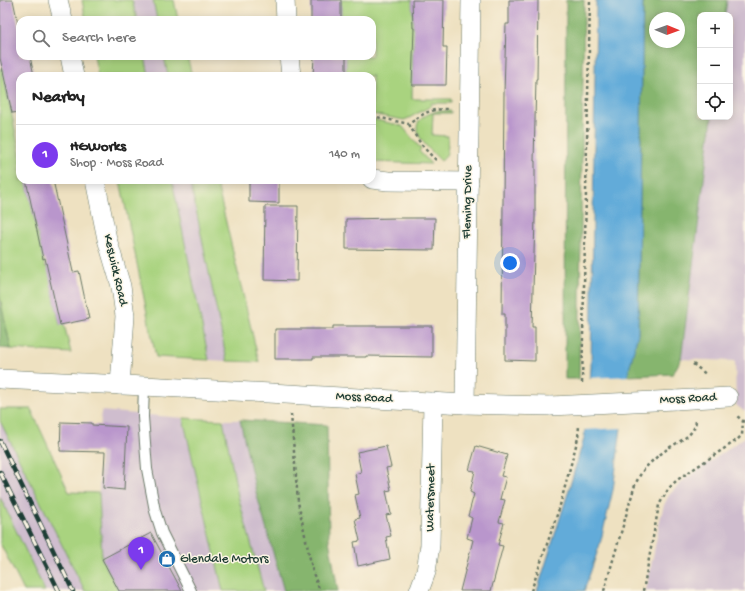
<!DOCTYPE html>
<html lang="en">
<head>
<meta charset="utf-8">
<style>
  :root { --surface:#fff; --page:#f2f2f2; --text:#222; --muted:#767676; --line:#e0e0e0; --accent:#7c3aed }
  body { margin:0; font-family:"Gochi Hand",sans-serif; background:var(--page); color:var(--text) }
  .controls { position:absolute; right:12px; top:12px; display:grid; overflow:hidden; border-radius:8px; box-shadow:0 2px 10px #0003 }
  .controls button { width:36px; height:36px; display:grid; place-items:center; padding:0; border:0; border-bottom:1px solid var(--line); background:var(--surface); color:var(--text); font:20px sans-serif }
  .compass { position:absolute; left:649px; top:12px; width:36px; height:36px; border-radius:50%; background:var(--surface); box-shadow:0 2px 10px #0003; rotate:91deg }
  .you { position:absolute; left:510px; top:263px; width:14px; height:14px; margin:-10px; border:3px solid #fff; border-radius:50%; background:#1a73e8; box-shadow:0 0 0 6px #1a73e833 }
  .badge { display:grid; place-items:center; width:26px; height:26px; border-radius:50%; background:var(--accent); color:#fff; font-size:13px; font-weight:700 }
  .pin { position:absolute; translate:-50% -33px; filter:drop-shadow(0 1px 2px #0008) }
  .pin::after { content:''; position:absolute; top:21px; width:14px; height:12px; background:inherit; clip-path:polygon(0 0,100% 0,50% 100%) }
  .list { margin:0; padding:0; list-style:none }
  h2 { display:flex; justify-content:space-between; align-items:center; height:52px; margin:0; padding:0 16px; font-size:17px }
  h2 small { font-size:13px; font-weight:400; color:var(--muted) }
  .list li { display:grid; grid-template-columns:26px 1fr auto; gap:12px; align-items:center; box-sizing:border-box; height:60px; padding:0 16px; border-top:1px solid var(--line) }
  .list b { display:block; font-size:15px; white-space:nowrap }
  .list p { margin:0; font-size:13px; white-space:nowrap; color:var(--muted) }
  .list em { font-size:13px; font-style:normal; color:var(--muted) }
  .icon { flex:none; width:22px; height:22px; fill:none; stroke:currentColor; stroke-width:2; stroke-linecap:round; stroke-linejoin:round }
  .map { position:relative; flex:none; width:745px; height:591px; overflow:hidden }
  .search { position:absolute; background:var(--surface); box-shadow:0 2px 10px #0003; left:16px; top:16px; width:360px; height:44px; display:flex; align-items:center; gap:10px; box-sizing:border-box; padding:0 14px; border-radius:12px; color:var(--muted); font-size:15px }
  .panel { position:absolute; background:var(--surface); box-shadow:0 2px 10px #0003; left:16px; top:72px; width:360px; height:112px; border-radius:12px }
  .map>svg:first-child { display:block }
  .industrial { fill:#cfbdce }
  .green { fill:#a9d37f; stroke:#64885a }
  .forest { fill:#86b56e; stroke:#527951; fill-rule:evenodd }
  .water { fill:#62abd9; stroke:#407486 }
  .pier { fill:#eee1c1 }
  .building { fill:#b996cc }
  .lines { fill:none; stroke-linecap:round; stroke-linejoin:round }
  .service-casing { stroke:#677665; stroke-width:12 }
  .minor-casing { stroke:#677665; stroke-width:20 }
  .path { stroke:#677665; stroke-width:2.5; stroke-dasharray:3 3; stroke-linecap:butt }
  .service { stroke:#fff; stroke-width:10 }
  .minor { stroke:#fff; stroke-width:19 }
  .rail-casing { stroke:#1f3d34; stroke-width:4.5 }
  .rail { stroke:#fcf5e5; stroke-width:3; stroke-dasharray:9; stroke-linecap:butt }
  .minor-bridge-casing { stroke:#677665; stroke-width:20; stroke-linecap:butt }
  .minor-bridge { stroke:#fff; stroke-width:19 }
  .labels { text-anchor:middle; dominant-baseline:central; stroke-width:3; stroke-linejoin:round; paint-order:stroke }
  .street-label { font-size:13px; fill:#1f3d34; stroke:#fcf5e5 }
  .poi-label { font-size:13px; fill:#1f3d34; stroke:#fcf5e5; text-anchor:start }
</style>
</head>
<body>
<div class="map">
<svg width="745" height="591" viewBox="0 0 745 591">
  <rect width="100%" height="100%" fill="#fcf5e5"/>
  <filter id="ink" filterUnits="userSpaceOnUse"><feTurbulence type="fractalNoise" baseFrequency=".025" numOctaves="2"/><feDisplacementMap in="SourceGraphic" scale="8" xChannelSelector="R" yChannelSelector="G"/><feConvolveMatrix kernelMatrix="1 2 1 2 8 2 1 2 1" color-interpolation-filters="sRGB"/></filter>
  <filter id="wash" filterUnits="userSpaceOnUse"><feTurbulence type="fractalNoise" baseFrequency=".012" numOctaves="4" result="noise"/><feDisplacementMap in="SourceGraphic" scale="16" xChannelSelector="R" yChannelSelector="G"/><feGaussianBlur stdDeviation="0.9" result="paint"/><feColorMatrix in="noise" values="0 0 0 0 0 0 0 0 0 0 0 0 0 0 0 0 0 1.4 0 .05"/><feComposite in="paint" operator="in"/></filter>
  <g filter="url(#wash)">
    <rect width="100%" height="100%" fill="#eee1c1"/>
    <g class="industrial">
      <path d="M132,0H153L157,20H137Z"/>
      <path d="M727,0H745V412L736,405L735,361L681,359L712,117H730V15H725Z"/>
      <path d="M145,56H164L168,76H149Z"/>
      <path d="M172,180H190L227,361L209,360Z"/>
      <path d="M101,411L183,418L223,591H119L102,559L99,493Z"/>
      <path d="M223,420H240L256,492L284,591H264L238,496Z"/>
      <path d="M0,421L85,591H45L29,559L0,497Z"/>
      <path d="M745,437V591H646L661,516L664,505L669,495L684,480Z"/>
    </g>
    <g class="green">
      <path d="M82,0H132L137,20H86Z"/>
      <path d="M153,0H174L178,20H157Z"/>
      <path d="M341,0H412L413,28H418L413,46L412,99H451V103H431V106L409,118L404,120L372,114V76H346V56H372V20H341Z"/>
      <path d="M94,56H145L149,76H98Z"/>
      <path d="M164,56H187L192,76H168Z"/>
      <path d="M2,68L20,153V180H26L45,267H48L60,325L64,324L71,353L11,349L0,298V69Z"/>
      <path d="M437,111H451V113H433L432,135L448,136C447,145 450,155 441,161C424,144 399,122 437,111Z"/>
      <path d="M372,119L402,126L421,149L419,151L431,164L372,162Z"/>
      <path d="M120,180H172L209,360L156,357Z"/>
      <path d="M190,180H216L259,362L227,361Z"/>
      <path d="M0,409H31L69,492L99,493L102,559L119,591H85L0,421Z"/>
      <path d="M183,418L223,420L238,496L264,591H223Z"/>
      <path d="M0,497L45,591H24L0,543Z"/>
    </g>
    <g class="forest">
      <path d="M566,0H584L579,379H565Z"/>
      <path d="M643,0H727L725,15H700V117H712L681,359L673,374L627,376L638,334ZM655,18H679V42H655Z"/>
      <path d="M0,298L1,304L11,349L0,348Z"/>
      <path d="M240,420L327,425L329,540L338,591H284L256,492Z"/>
    </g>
    <path class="water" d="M596,0H643L638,334L628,374L613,490L600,544L584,591H537L567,496L584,438L591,368Z"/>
    <path class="pier" d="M630,376L623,428L583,430L588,378Z"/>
    <g id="blocks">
      <g class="building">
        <path d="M0,0H13L20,33V56H30L34,76H20V112L12,113L0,58Z"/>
        <rect x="311" y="0" width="30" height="20"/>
        <path d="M412,0H444L443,47H447L446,85H412L414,28H413Z"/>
        <path d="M509,0H538L537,79H536L534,161H535V217L532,327H535V361L505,360V314H502L504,93L506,24H509Z"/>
        <path d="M314,56H346V76H313Z"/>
        <path d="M26,180H53L73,272L79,271L89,319L60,325L45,258L43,259Z"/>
        <path d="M249,180H279V203L249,202Z"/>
        <path d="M265,206H298L297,281L264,280Z"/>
        <path d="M396,218H435L434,250L346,249V219Z"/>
        <path d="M333,326H432V357L366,356V357H313V359H275V329H333Z"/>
        <path d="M61,422L92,423V425L127,427L124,490L103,488L105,452L60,451Z"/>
        <path d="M386,446L391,467L386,468L391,490L386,491L391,514L386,515L391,536L386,537L390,559L358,566L354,542L360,541L355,519L360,518L355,495L359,494L355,474L361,472L357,452Z"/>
        <path d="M476,446L507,455L501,476L506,477L500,499L505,500L499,522L504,523L498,545L503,546L491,591H460L473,540L467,538L472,518L468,516L474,494L470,492L475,471L469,470Z"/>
        <path d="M151,533L182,591H119L102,559Z"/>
      </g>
    </g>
  </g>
  <g filter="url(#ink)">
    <use href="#blocks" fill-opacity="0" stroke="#677665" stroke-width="1"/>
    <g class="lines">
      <defs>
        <path id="service" d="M144,386L143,417L147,469L155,511L162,533L191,591"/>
        <g id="minor">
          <path d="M58,0L63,20"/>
          <path d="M285,0L286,20"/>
          <path d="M70,56L74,76"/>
          <path d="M289,56L291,76"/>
          <path d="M372,179L388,181L469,182"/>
          <path d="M95,180L107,239L121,286L125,316L120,385"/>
          <path d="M0,379L144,386L465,404L551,406"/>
          <path d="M675,400L728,397"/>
          <path d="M465,404L471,0"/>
          <path d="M419,591L426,572L430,545L433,402"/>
        </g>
      </defs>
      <use href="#service" class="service-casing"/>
      <use href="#minor" class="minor-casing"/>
      <g class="path">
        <path d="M372,116L409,124"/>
        <path d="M436,160C424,149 416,138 409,124C424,113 429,109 448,109"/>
        <path d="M693,364L707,375"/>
        <path d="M582,383L590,0"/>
        <path d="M291,414L298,502L313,573L320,591"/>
        <path d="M531,591L559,509L578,438L579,426"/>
        <path d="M604,591L634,488C637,480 641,472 647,466C653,460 660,454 666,450C678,441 696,436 696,419"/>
        <path d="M643,591L659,505L669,488L677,480L737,440L742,435L743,421L737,416"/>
      </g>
      <use href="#service" class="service"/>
      <use href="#minor" class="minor"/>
      <defs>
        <g id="rail">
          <path d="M0,441L73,591"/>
          <path d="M0,472L59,591"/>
        </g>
      </defs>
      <use href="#rail" class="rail-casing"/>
      <use href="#rail" class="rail"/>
      <defs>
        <path id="minor-bridge" d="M551,406L675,400"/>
      </defs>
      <use href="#minor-bridge" class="minor-bridge-casing"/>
      <use href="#minor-bridge" class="minor-bridge"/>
    </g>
  </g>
  <defs>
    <symbol id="shop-disc" viewBox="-11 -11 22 22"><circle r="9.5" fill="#1f6fb2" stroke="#fcf5e5"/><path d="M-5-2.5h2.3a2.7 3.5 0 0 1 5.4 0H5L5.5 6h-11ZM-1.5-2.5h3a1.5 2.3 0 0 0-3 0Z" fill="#fff"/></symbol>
  </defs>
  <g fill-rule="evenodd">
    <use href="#shop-disc" x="157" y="549" width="20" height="20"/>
  </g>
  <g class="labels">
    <g class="street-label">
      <text transform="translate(468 202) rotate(-89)">Fleming Drive</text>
      <text transform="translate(115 270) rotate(77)">Keswick Road</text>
      <text transform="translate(364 398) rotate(3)">Moss Road</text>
      <text transform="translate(688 399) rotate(-3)">Moss Road</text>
      <text transform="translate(431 498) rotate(-89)">Watersmeet</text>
    </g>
    <g class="poi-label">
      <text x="180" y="559">Glendale Motors</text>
    </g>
  </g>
</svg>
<div class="controls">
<button>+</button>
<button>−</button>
<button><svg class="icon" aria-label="locate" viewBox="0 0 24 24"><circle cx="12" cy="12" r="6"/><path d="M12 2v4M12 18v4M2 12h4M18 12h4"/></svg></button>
</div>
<svg class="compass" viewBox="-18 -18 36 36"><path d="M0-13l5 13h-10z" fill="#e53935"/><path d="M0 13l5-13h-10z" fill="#767676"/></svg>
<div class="you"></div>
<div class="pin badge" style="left:141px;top:570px">1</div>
<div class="search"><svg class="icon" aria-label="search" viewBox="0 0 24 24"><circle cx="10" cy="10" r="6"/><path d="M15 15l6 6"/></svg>Search here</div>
<section class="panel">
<h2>Nearby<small></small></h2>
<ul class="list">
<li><span class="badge">1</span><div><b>HGWorks</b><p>Shop · Moss Road</p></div><em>140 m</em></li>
</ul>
</section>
</div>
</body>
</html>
